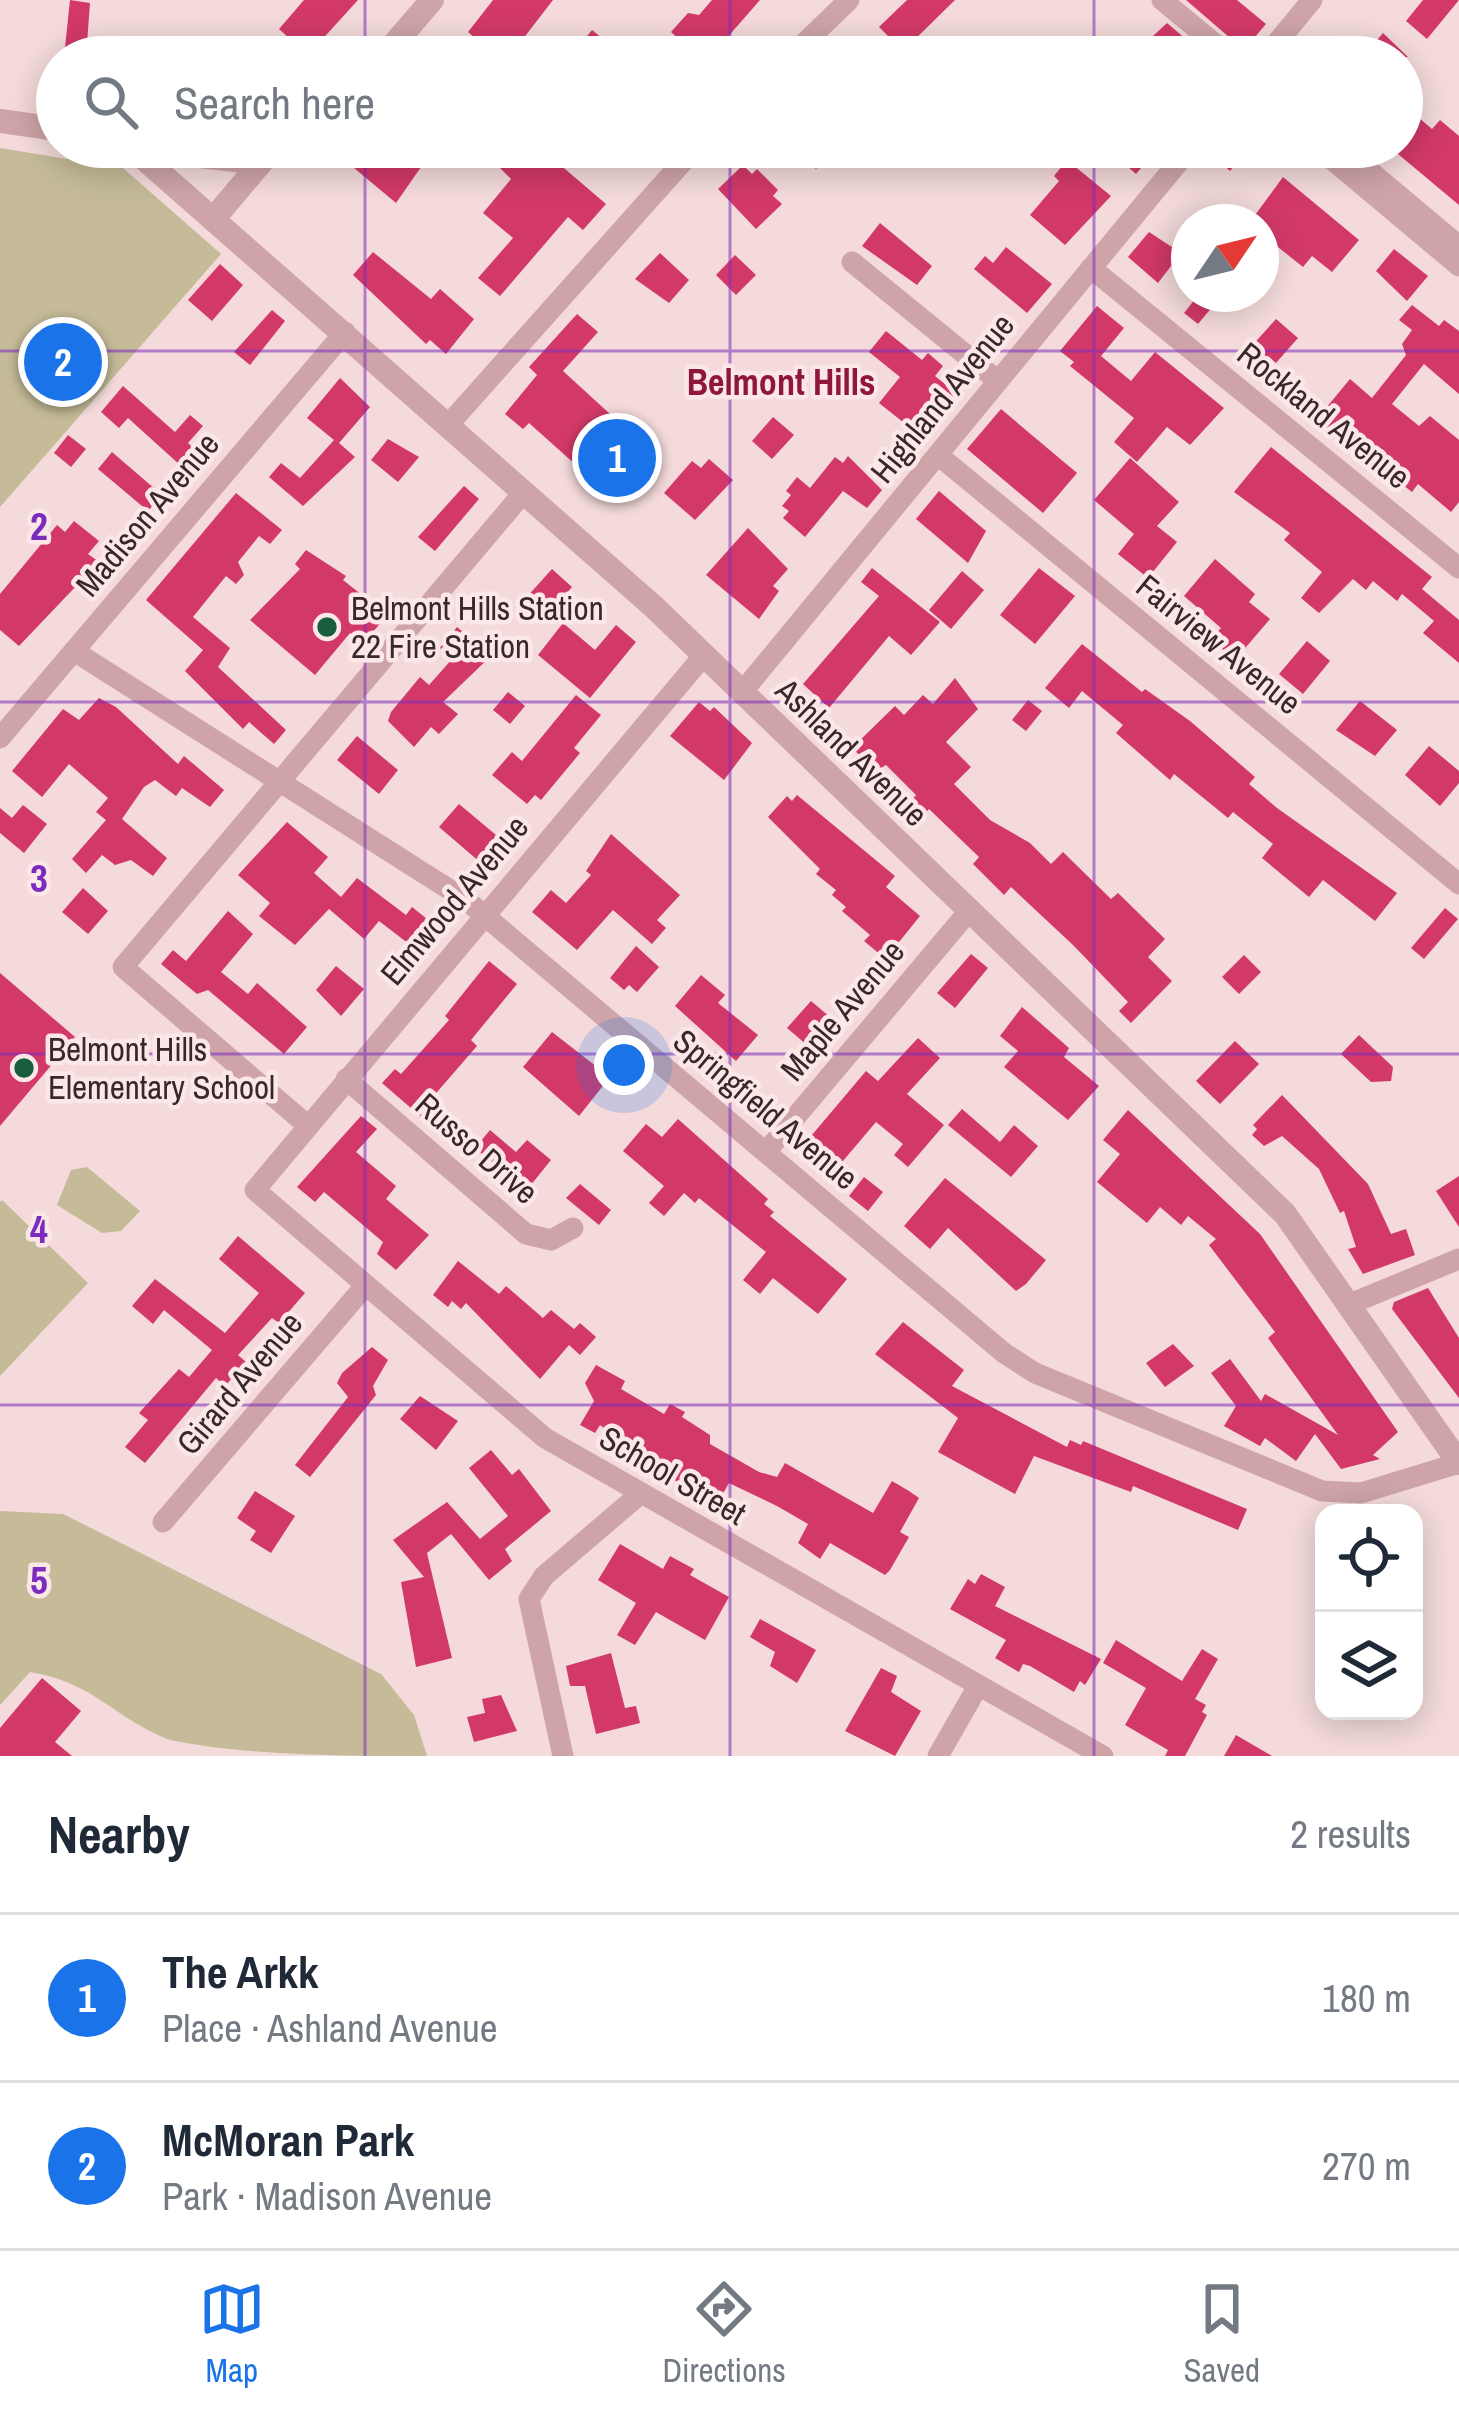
<!DOCTYPE html>
<html lang="en">
<head>
<meta charset="utf-8">
<style>
  :root { --surface:#fff; --page:#f6f6f7; --text:#1f2937; --muted:#747a83; --line:#e0e1e3; --accent:#1a73e8 }
  body { margin:0; font-family:"Archivo Narrow",sans-serif; background:var(--page); color:var(--text) }
  .controls { position:absolute; right:36px; bottom:36px; display:grid; overflow:hidden; border-radius:24px; box-shadow:0 6px 30px #0003 }
  .controls button { width:108px; height:108px; display:grid; place-items:center; padding:0; border:0; border-bottom:3px solid var(--line); background:var(--surface); color:var(--text); font:60px sans-serif }
  .compass { position:absolute; left:1171px; top:204px; width:108px; height:108px; border-radius:50%; background:var(--surface); box-shadow:0 6px 30px #0003; rotate:55deg }
  .you { position:absolute; left:624px; top:1065px; width:42px; height:42px; margin:-30px; border:9px solid #fff; border-radius:50%; background:#1a73e8; box-shadow:0 0 0 18px #1a73e833 }
  .badge { display:grid; place-items:center; width:78px; height:78px; border-radius:50%; background:var(--accent); color:#fff; font-size:39px; font-weight:700 }
  .pin { position:absolute; translate:-50% -50%; border:6px solid #fff; box-shadow:0 3px 12px #0006 }
  .list { margin:0; padding:0; list-style:none }
  h2 { display:flex; justify-content:space-between; align-items:center; height:156px; margin:0; padding:0 48px; font-size:51px }
  h2 small { font-size:39px; font-weight:400; color:var(--muted) }
  .list li { display:grid; grid-template-columns:78px 1fr auto; gap:36px; align-items:center; box-sizing:border-box; height:168px; padding:0 48px; border-top:3px solid var(--line) }
  .list b { display:block; font-size:45px; white-space:nowrap }
  .list p { margin:0; font-size:39px; white-space:nowrap; color:var(--muted) }
  .list em { font-size:39px; font-style:normal; color:var(--muted) }
  .icon { flex:none; width:66px; height:66px; fill:none; stroke:currentColor; stroke-width:2; stroke-linecap:round; stroke-linejoin:round }
  .map { position:relative; flex:none; width:1459px; height:1756px; overflow:hidden }
  .search { position:absolute; background:var(--surface); box-shadow:0 6px 30px #0003; left:36px; right:36px; top:36px; height:132px; display:flex; align-items:center; gap:30px; box-sizing:border-box; padding:0 42px; border-radius:66px; color:var(--muted); font-size:45px }
  .sheet { height:492px; background:var(--surface) }
  nav { display:flex; justify-content:space-around; align-items:center; box-sizing:border-box; height:168px; border-top:3px solid var(--line); background:var(--surface); font-size:33px; color:var(--muted) }
  nav a { display:grid; justify-items:center; gap:6px }
  nav .on { color:var(--accent) }
  .map>svg:first-child { display:block }
  .green { fill:#c5bb98 }
  .building { fill:#d23968 }
  .lines { fill:none; stroke-linecap:round; stroke-linejoin:round }
  .minor { stroke:#cea4a8; stroke-width:21 }
  .tertiary { stroke:#cea4a8; stroke-width:24 }
  .grid { fill:none; stroke:#7b2cbf; stroke-width:3; stroke-opacity:0.55 }
  .poi-dot { fill:#185e3c; stroke:#fbe7e7; stroke-width:4.5 }
  .labels { text-anchor:middle; dominant-baseline:central; stroke-width:9; stroke-linejoin:round; paint-order:stroke }
  .street-label { font-size:33px; fill:#38272b; stroke:#fbe7e7 }
  .poi-label { font-size:33px; fill:#38272b; stroke:#fbe7e7; text-anchor:start }
  .neighbourhood-label { font-size:36px; font-weight:bold; fill:#90173c; stroke:#fbe7e7 }
  .grid-label { font-size:39px; text-anchor:middle; font-weight:bold; fill:#7b2cbf; stroke:#fbe7e7; stroke-width:9; stroke-linejoin:round; paint-order:stroke }
</style>
</head>
<body>
<div class="map">
<svg width="1459" height="1756" viewBox="0 0 1459 1756">
  <rect width="100%" height="100%" fill="#f4dada"/>
  <g class="green">
    <path d="M0,148L123,168L221,254L0,507Z"/>
    <path d="M87,1167L140,1211L121,1231L102,1233L57,1205L71,1170Z"/>
    <path d="M2,1200L88,1283L0,1376V1202Z"/>
    <path d="M0,1511L63,1514L381,1674L414,1715L427,1756C344,1756 250,1756 170,1740C115,1719 94,1682 30,1672L0,1705Z"/>
  </g>
  <g class="building">
    <path d="M70,0L90,3L86,57H64Z"/>
    <path d="M304,0H358L308,55L279,29Z"/>
    <path d="M493,0H553L509,57H498L468,32Z"/>
    <path d="M712,0H760L726,39L734,46L725,57H699L671,32L688,13L699,15Z"/>
    <path d="M907,0H955L903,51L879,27Z"/>
    <path d="M1186,0H1237L1266,24L1244,50Z"/>
    <path d="M1423,0H1459L1427,39L1406,21Z"/>
    <path d="M1167,23L1194,46L1185,57H1150L1139,49Z"/>
    <path d="M592,30L608,43L597,57H570Z"/>
    <path d="M1383,33L1408,57H1363Z"/>
    <path d="M1418,117L1432,129L1440,120L1459,136V205L1392,149L1402,147V137Z"/>
    <path d="M360,147H435L396,203L347,162Z"/>
    <path d="M515,147H559L551,157L606,204L583,230L568,217L500,296L478,278L513,238L483,213L511,179L498,166Z"/>
    <path d="M791,147H838L816,169Z"/>
    <path d="M1105,147H1159L1136,174Z"/>
    <path d="M1221,147H1250L1230,171L1213,156Z"/>
    <path d="M1067,160L1111,196L1065,245L1030,215L1059,181L1054,176Z"/>
    <path d="M743,165L752,174L757,169L778,190L773,196L782,204L756,229L718,189Z"/>
    <path d="M1283,177L1359,240L1332,272L1312,256L1303,267L1273,243L1261,257V222H1250Z"/>
    <path d="M880,223L932,266L917,285L862,246Z"/>
    <path d="M1149,232L1181,253L1158,283L1128,257Z"/>
    <path d="M1006,247L1052,284L1027,313L974,269L985,256L993,263Z"/>
    <path d="M1394,249L1428,276L1407,301L1376,271Z"/>
    <path d="M373,252L431,299L440,289L474,319L446,354L430,340L426,344L353,275Z"/>
    <path d="M660,253L689,280L669,303L635,279Z"/>
    <path d="M735,255L756,275L736,295L716,275Z"/>
    <path d="M220,264L243,285L212,321L188,300Z"/>
    <path d="M1199,294H1223L1198,324L1184,313Z"/>
    <path d="M1412,305L1439,326L1444,320L1459,331V394L1424,364L1392,404L1419,426L1430,416L1459,440V502L1451,512L1418,484L1412,492L1376,464L1372,469L1316,420L1350,379L1372,398L1406,355L1402,344L1412,330L1399,320Z"/>
    <path d="M1097,306L1124,328L1101,356L1131,381L1155,352L1224,408L1190,445L1167,427L1137,462L1114,442L1134,418L1070,366L1074,362L1060,351Z"/>
    <path d="M272,310L285,321L250,365L234,352Z"/>
    <path d="M577,314L598,332L563,371L645,446L605,491L529,423L523,429L505,414L537,375L529,367Z"/>
    <path d="M1276,319L1298,338L1276,363L1268,356L1255,372L1240,359Z"/>
    <path d="M886,331L922,360L928,353L943,366L935,376L956,393L923,438L879,403L900,377L869,352Z"/>
    <path d="M340,378L370,407L339,443L355,457L303,506L269,477L281,463L300,478L334,440L307,418Z"/>
    <path d="M123,386L175,432L190,415L203,426L188,443L205,459L191,475L128,418L119,428L101,412Z"/>
    <path d="M1001,409L1077,473L1043,513L967,449Z"/>
    <path d="M773,417L794,435L772,459L752,441Z"/>
    <path d="M68,435L86,449L71,467L54,453Z"/>
    <path d="M388,439L419,457L398,482L371,460Z"/>
    <path d="M1271,447L1432,577L1422,589L1459,620V663L1423,633L1434,621L1402,594L1397,601L1373,581L1366,590L1353,579L1319,613L1301,598L1322,572L1284,540L1290,533L1234,492Z"/>
    <path d="M112,452L162,495L148,511L98,469Z"/>
    <path d="M848,456L882,490L867,508L843,491L805,537L783,518L789,511L782,506L791,495L786,491L797,477L810,488L835,457L843,463Z"/>
    <path d="M1130,458L1179,502L1157,526L1177,542L1148,578L1118,554L1134,534L1094,500Z"/>
    <path d="M709,459L733,480L695,520L664,493L692,461L701,468Z"/>
    <path d="M464,486L479,499L435,551L418,537Z"/>
    <path d="M939,491L986,531L968,563L916,519Z"/>
    <path d="M236,493L282,530L270,544L259,536L238,562L244,575L236,584L226,576L193,617L230,648L218,667L286,730L274,744L249,722L243,729L185,671L203,650L146,600Z"/>
    <path d="M74,521L99,541L88,554L99,562L19,646L0,630V594L57,525L65,532Z"/>
    <path d="M748,528L788,569L773,586L779,591L759,619L706,575Z"/>
    <path d="M306,550L346,576L343,580L362,595L358,600L382,621L363,644L350,633L315,675L250,620L300,569L295,564Z"/>
    <path d="M1215,559L1255,594L1249,602L1270,619L1235,660L1211,639L1221,628L1184,596Z"/>
    <path d="M872,568L940,622L911,655L889,636L829,708L803,684L879,596L861,582Z"/>
    <path d="M1039,568L1075,596L1035,644L1000,615Z"/>
    <path d="M552,569L572,587L546,617L525,599Z"/>
    <path d="M962,571L984,590L951,629L929,610Z"/>
    <path d="M563,623L595,650L616,625L636,642L590,698L538,655Z"/>
    <path d="M457,627L491,656L443,702L458,714L439,734L431,727L414,747L388,721L391,712L420,677L429,685L453,658L440,648Z"/>
    <path d="M1307,641L1330,661L1303,694L1279,674Z"/>
    <path d="M1082,644L1142,692L1145,689L1190,721L1255,777L1249,784L1277,808L1397,893L1375,921L1323,880L1309,897L1262,858L1273,844L1233,812L1228,818L1174,774L1170,780L1116,733L1123,725L1082,691L1069,708L1045,688Z"/>
    <path d="M955,678L978,709L946,742L971,767L954,784L990,820L1030,843L1051,864L1063,852L1111,899L1118,893L1165,939L1148,957L1172,981L1131,1023L1119,1011L1128,1002L1073,945L1011,887L1004,895L973,864L979,857L929,809L924,814L911,801L916,795L886,765L876,771L852,748L895,706L904,715L923,695L933,704Z"/>
    <path d="M508,692L525,706L510,724L493,710Z"/>
    <path d="M576,695L601,715L574,748L580,753L541,800L535,795L527,804L492,775L512,752L522,761Z"/>
    <path d="M99,698L116,707L178,764L184,756L224,790L210,807L182,788L176,796L155,780L144,787L122,819L167,858L153,876L131,860L115,865L102,855L86,873L72,859L106,820L96,812L108,798L69,764L42,797L12,771L63,709L79,720Z"/>
    <path d="M1028,700L1042,711L1026,731L1012,720Z"/>
    <path d="M1360,701L1397,730L1375,756L1336,730Z"/>
    <path d="M699,702L710,711L714,707L752,743L724,780L670,736Z"/>
    <path d="M357,736L398,770L379,794L337,760Z"/>
    <path d="M1429,746L1459,771V783L1440,806L1405,775Z"/>
    <path d="M797,795L895,876L886,887L920,916L891,952L882,956L864,941L870,935L842,911L846,907L832,895L836,890L816,874L820,869L768,817L787,796L792,801Z"/>
    <path d="M459,804L496,835L481,863L439,827Z"/>
    <path d="M23,805L47,824L24,853L0,833V808L12,818Z"/>
    <path d="M287,822L328,857L314,873L341,897L357,878L406,915L412,907L441,930L422,954L379,921L364,939L329,909L295,945L259,916L270,903L238,875Z"/>
    <path d="M611,834L680,895L657,920L666,928L652,944L613,910L577,950L532,912L551,890L566,903L591,875L586,871Z"/>
    <path d="M83,888L108,911L88,934L62,912Z"/>
    <path d="M1445,908L1458,919L1424,959L1411,948Z"/>
    <path d="M228,911L253,934L221,972L248,994L257,983L307,1027L284,1054L208,990L197,994L161,964L173,950L186,961Z"/>
    <path d="M636,946L659,967L637,992L629,985L624,990L610,978Z"/>
    <path d="M971,954L988,968L955,1008L937,993Z"/>
    <path d="M1244,955L1261,972L1239,994L1222,977Z"/>
    <path d="M489,961L517,984L471,1040L477,1046L431,1099L440,1107L427,1122L382,1083L395,1069L401,1074L449,1020L445,1016Z"/>
    <path d="M336,966L364,989L341,1016L316,990Z"/>
    <path d="M0,973L75,1037L0,1126Z"/>
    <path d="M701,975L725,995L718,1003L758,1035L736,1061L675,1006Z"/>
    <path d="M811,1001L843,1028L825,1049L819,1044L814,1051L787,1028Z"/>
    <path d="M1022,1007L1069,1048L1064,1057L1099,1086L1068,1120L1004,1067L1018,1051L1000,1036Z"/>
    <path d="M552,1032L610,1077L579,1116L523,1067Z"/>
    <path d="M1359,1035L1393,1067L1391,1081L1371,1082L1341,1054Z"/>
    <path d="M918,1038L940,1058L907,1094L944,1125L908,1167L894,1155L903,1144L876,1122L837,1168L806,1142L866,1071L878,1081Z"/>
    <path d="M1235,1041L1259,1064L1220,1104L1196,1081Z"/>
    <path d="M1282,1095L1368,1184L1391,1234L1406,1229L1415,1255L1363,1274L1348,1249L1356,1247L1344,1211L1340,1213L1319,1169L1282,1136L1264,1146L1252,1135L1257,1129L1253,1125Z"/>
    <path d="M962,1109L1000,1142L1014,1125L1038,1146L1011,1177L948,1125Z"/>
    <path d="M1128,1110L1260,1234L1398,1432L1373,1455L1380,1459L1341,1469L1315,1434L1296,1461L1265,1438L1260,1446L1224,1426L1236,1406L1211,1373L1230,1359L1261,1401L1265,1394L1338,1435L1268,1338L1275,1332L1209,1245L1216,1239L1188,1216L1181,1225L1160,1207L1147,1223L1097,1182L1120,1154L1103,1140Z"/>
    <path d="M361,1116L377,1129L356,1152L396,1186L386,1199L429,1235L396,1270L377,1254L383,1242L324,1192L315,1202L297,1187Z"/>
    <path d="M678,1119L768,1199L764,1204L774,1212L770,1216L847,1279L818,1314L773,1278L760,1294L743,1280L766,1252L699,1198L695,1203L684,1193L664,1216L649,1203L664,1186L623,1151L646,1124L662,1137Z"/>
    <path d="M490,1130L516,1152L527,1140L551,1160L526,1191L475,1148Z"/>
    <path d="M1459,1176V1227L1436,1191Z"/>
    <path d="M864,1177L883,1192L868,1211L849,1196Z"/>
    <path d="M945,1178L1046,1260L1026,1284L1016,1291L948,1228L930,1249L904,1226Z"/>
    <path d="M580,1184L611,1210L599,1225L566,1198Z"/>
    <path d="M238,1236L305,1293L279,1323L272,1318L238,1355L246,1362L235,1375L225,1386L216,1378L145,1463L125,1447L148,1420L139,1413L179,1369L189,1377L212,1350L164,1310L153,1324L132,1306L155,1279L225,1333L259,1293L219,1259Z"/>
    <path d="M458,1261L499,1294L506,1286L543,1318L551,1310L574,1329L580,1323L596,1337L580,1355L569,1345L540,1379L466,1303L461,1309L452,1301L448,1307L433,1295Z"/>
    <path d="M1428,1288L1459,1338V1398L1392,1309L1394,1302Z"/>
    <path d="M903,1322L964,1370L952,1386L1067,1447L1070,1440L1081,1445L1083,1441L1247,1509L1238,1530L1133,1486L1131,1492L1034,1456L1015,1494L938,1452L958,1418L875,1354Z"/>
    <path d="M1173,1344L1194,1366L1165,1387L1146,1363Z"/>
    <path d="M372,1347L388,1360L373,1386L376,1395L310,1477L295,1465L348,1397L337,1383L342,1373Z"/>
    <path d="M596,1365L625,1381L621,1389L664,1414L670,1404L685,1412L682,1417L710,1435V1444L759,1472L777,1477L785,1463L873,1513L892,1481L909,1491L919,1498L900,1532L909,1537L890,1570L885,1575L830,1543L820,1559L798,1543L808,1524L777,1506L729,1483L717,1504L667,1476L600,1425L595,1433L580,1425L594,1401L585,1383Z"/>
    <path d="M420,1396L458,1421L436,1450L400,1419Z"/>
    <path d="M491,1450L512,1475L519,1469L551,1511L505,1549L512,1561L489,1580L451,1534L427,1553L452,1658L416,1667L401,1582L424,1577L393,1540L447,1502L480,1539L508,1516L469,1468Z"/>
    <path d="M255,1491L295,1516L271,1553L250,1540L256,1531L237,1518Z"/>
    <path d="M620,1544L663,1569L670,1556L694,1569L690,1575L729,1597L705,1640L656,1612L635,1645L617,1635L636,1603L598,1580Z"/>
    <path d="M981,1574L1005,1587L995,1606L1101,1659L1085,1685L1080,1681L1074,1692L1030,1666L1023,1664L1019,1672L995,1658L1006,1640L950,1609L968,1579L975,1584Z"/>
    <path d="M760,1619L816,1650L797,1683L770,1666L775,1652L750,1637Z"/>
    <path d="M1116,1640L1182,1681L1202,1649L1218,1659L1195,1699L1206,1705L1202,1712L1207,1715L1185,1756H1165L1168,1750L1125,1725L1146,1688L1103,1663Z"/>
    <path d="M611,1653L625,1708L636,1706L640,1723L596,1734L585,1686H570L566,1666Z"/>
    <path d="M881,1668L897,1676L891,1692L921,1711L895,1756L845,1731Z"/>
    <path d="M42,1678L81,1711L55,1742L72,1756H0V1728Z"/>
    <path d="M501,1695L517,1731L474,1742L467,1717L485,1713L482,1699Z"/>
    <path d="M1236,1735L1272,1756H1224Z"/>
  </g>
  <g class="lines">
    <g class="minor">
      <path d="M1162,0L1231,57"/>
      <path d="M790,57L849,0"/>
      <path d="M1265,57L1312,0"/>
      <path d="M1317,147L1459,266"/>
      <path d="M1341,147L1459,246"/>
      <path d="M852,262L998,381"/>
      <path d="M1091,268L1459,568"/>
      <path d="M449,424L696,147"/>
      <path d="M938,455L1459,884"/>
      <path d="M74,651L466,900L1004,1353L1035,1373L1322,1491L1361,1493L1459,1463"/>
      <path d="M705,654L255,1190L545,1438L1103,1756"/>
      <path d="M743,691L1191,147"/>
      <path d="M0,738L345,332"/>
      <path d="M346,1079L526,1234L551,1240L573,1228"/>
      <path d="M307,1125L123,967L524,492"/>
      <path d="M766,1152L969,911"/>
      <path d="M1350,1304L1459,1259"/>
      <path d="M163,1522L365,1286"/>
      <path d="M563,1756L529,1599L544,1576L640,1494"/>
      <path d="M938,1756L978,1686"/>
    </g>
    <g class="tertiary">
      <path d="M383,57L432,0"/>
      <path d="M0,121L57,129"/>
      <path d="M130,148L243,161L292,147"/>
      <path d="M133,149L654,607L1285,1214L1459,1463"/>
      <path d="M215,217L264,159"/>
    </g>
  </g>
  <path class="grid" d="M365,0V57M730,0V57M1094,0V57M365,147V1756M730,147V1756M1094,147V1756M0,351H1459M0,702H1459M0,1054H1459M0,1405H1459"/>
  <g class="poi-dot">
    <circle cx="327" cy="627" r="12"/>
    <circle cx="24" cy="1068" r="12"/>
  </g>
  <g class="labels">
    <g class="street-label">
      <text transform="translate(942 398) rotate(-51)">Highland Avenue</text>
      <text transform="translate(1324 415) rotate(39)">Rockland Avenue</text>
      <text transform="translate(147 514) rotate(-50)">Madison Avenue</text>
      <text transform="translate(1219 644) rotate(39)">Fairview Avenue</text>
      <text transform="translate(852 752) rotate(44)">Ashland Avenue</text>
      <text transform="translate(454 900) rotate(-50)">Elmwood Avenue</text>
      <text transform="translate(842 1010) rotate(-50)">Maple Avenue</text>
      <text transform="translate(766 1109) rotate(40)">Springfield Avenue</text>
      <text transform="translate(477 1148) rotate(41)">Russo Drive</text>
      <text transform="translate(239 1383) rotate(-50)">Girard Avenue</text>
      <text transform="translate(673 1475) rotate(30)">School Street</text>
    </g>
    <g class="poi-label">
      <text x="351" y="608">Belmont Hills Station<tspan x="351" dy="38">22 Fire Station</tspan></text>
      <text x="48" y="1049">Belmont Hills<tspan x="48" dy="38">Elementary School</tspan></text>
    </g>
    <g class="neighbourhood-label">
      <text x="781" y="382">Belmont Hills</text>
    </g>
  </g>
  <g class="grid-label">
    <text x="39" y="540">2</text>
    <text x="39" y="892">3</text>
    <text x="39" y="1243">4</text>
    <text x="39" y="1594">5</text>
  </g>
</svg>
<div class="controls">
<button><svg class="icon" aria-label="locate" viewBox="0 0 24 24"><circle cx="12" cy="12" r="6"/><path d="M12 2v4M12 18v4M2 12h4M18 12h4"/></svg></button>
<button><svg class="icon" aria-label="layers" viewBox="0 0 24 24"><path d="M12 4l9 5-9 5-9-5zM3 14l9 5 9-5"/></svg></button>
</div>
<svg class="compass" viewBox="-18 -18 36 36"><path d="M0-13l5 13h-10z" fill="#e53935"/><path d="M0 13l5-13h-10z" fill="#747a83"/></svg>
<div class="you"></div>
<div class="pin badge" style="left:617px;top:458px">1</div>
<div class="pin badge" style="left:63px;top:362px">2</div>
<div class="search"><svg class="icon" aria-label="search" viewBox="0 0 24 24"><circle cx="10" cy="10" r="6"/><path d="M15 15l6 6"/></svg>Search here</div>
</div>
<section class="sheet">
<h2>Nearby<small>2 results</small></h2>
<ul class="list">
<li><span class="badge">1</span><div><b>The Arkk</b><p>Place · Ashland Avenue</p></div><em>180 m</em></li>
<li><span class="badge">2</span><div><b>McMoran Park</b><p>Park · Madison Avenue</p></div><em>270 m</em></li>
</ul>
</section>
<nav>
<a class="on"><svg class="icon" aria-label="map" viewBox="0 0 24 24"><path d="M3 6l6-2 6 2 6-2v14l-6 2-6-2-6 2zM9 4v14M15 6v14"/></svg>Map</a>
<a><svg class="icon" aria-label="directions" viewBox="0 0 24 24"><path d="M12 3l9 9-9 9-9-9zM9 14v-3h6M13 9l2 2-2 2"/></svg>Directions</a>
<a><svg class="icon" aria-label="saved" viewBox="0 0 24 24"><path d="M7 4h10v16l-5-4-5 4z"/></svg>Saved</a>
</nav>
</body>
</html>
